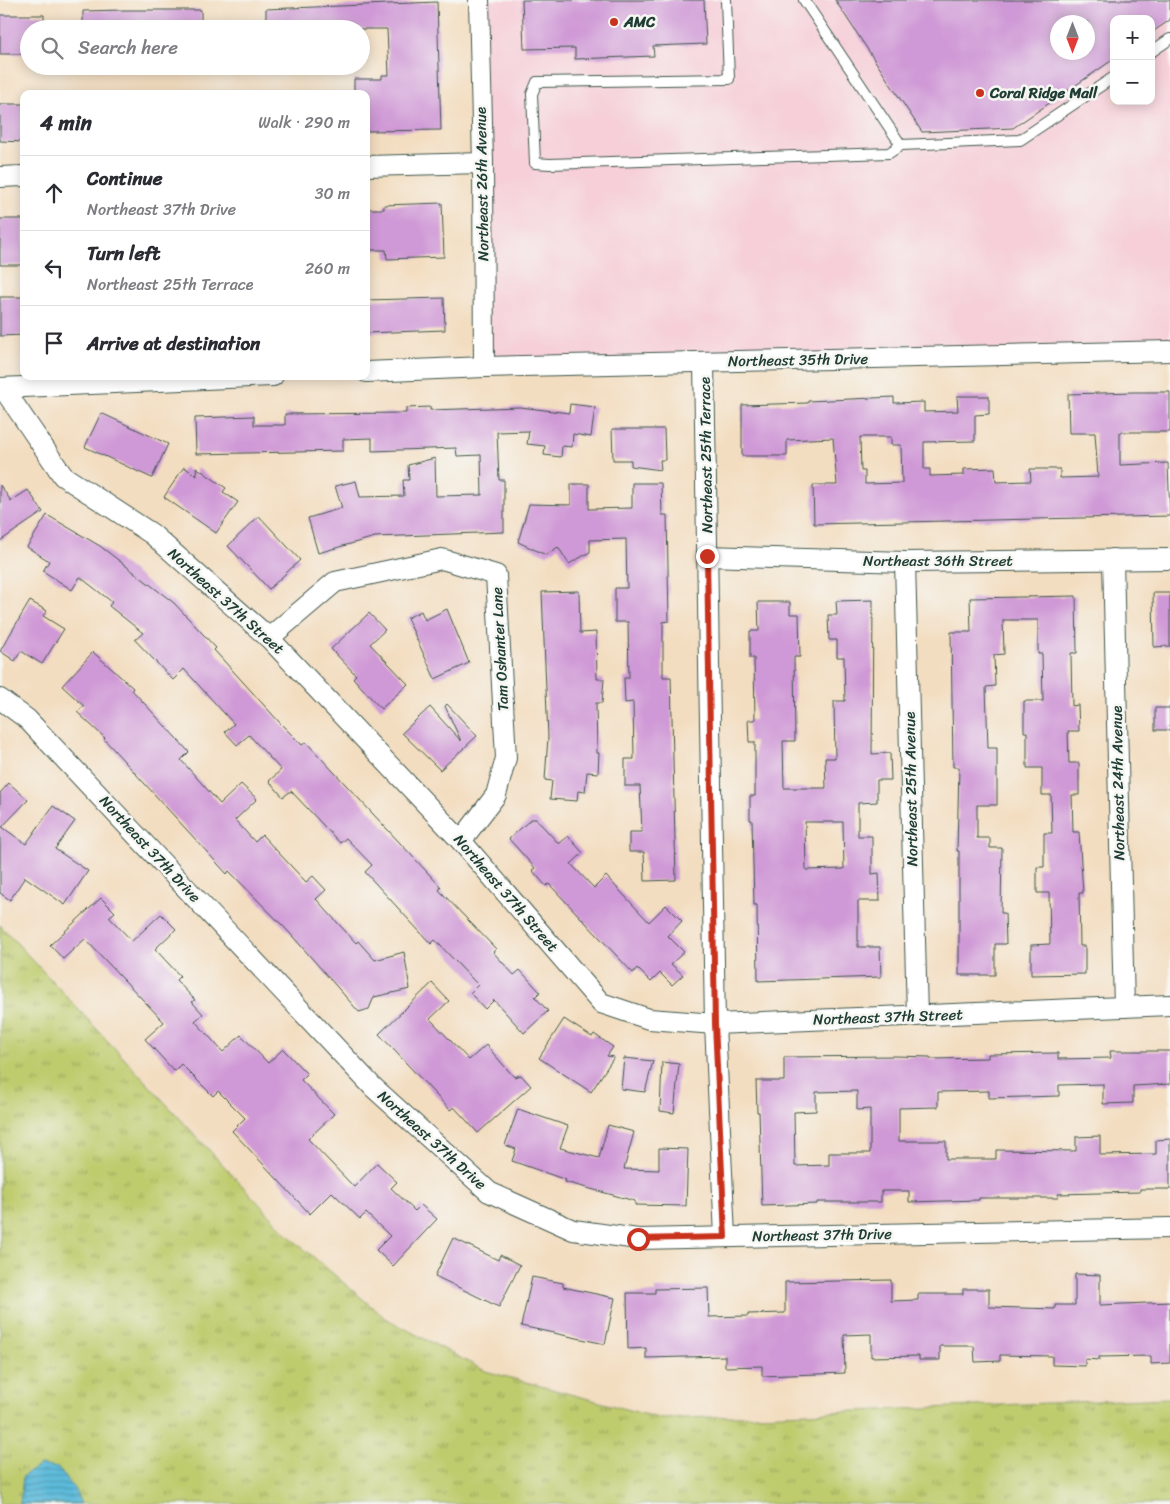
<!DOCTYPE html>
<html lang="en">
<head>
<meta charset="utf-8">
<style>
  :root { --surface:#fff; --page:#f2f2f3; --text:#2b2b33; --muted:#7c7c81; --line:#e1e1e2 }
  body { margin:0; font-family:Sriracha,sans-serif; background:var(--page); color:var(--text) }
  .controls { position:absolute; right:15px; top:15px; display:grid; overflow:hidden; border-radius:10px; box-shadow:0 2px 12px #0003 }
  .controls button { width:45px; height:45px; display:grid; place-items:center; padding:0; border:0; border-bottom:1px solid var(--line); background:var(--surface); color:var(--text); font:25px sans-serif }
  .compass { position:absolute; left:1050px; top:15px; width:45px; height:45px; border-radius:50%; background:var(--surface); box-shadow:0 2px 12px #0003; rotate:180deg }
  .stop { position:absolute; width:15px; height:15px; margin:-11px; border:4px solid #c8321e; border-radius:50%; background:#fff }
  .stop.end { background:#c8321e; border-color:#fff; box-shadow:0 1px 5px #0008 }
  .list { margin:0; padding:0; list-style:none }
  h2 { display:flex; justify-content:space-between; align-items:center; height:65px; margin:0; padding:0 20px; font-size:21px }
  h2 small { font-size:16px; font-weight:400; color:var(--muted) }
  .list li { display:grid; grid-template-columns:32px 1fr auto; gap:15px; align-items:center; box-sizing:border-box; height:75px; padding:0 20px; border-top:1px solid var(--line) }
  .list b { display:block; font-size:19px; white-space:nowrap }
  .list p { margin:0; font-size:16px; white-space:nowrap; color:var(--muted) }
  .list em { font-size:16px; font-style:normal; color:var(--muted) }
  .icon { flex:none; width:28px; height:28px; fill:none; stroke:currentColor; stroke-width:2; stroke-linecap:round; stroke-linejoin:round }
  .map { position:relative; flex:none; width:1170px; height:1504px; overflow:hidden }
  .search { position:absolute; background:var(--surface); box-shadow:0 2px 12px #0003; left:20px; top:20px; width:350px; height:55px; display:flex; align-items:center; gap:12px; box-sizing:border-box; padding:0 18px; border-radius:28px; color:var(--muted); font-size:19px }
  .panel { position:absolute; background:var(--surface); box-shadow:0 2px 12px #0003; left:20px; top:90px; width:350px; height:290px; border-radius:10px }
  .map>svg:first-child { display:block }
  .built { fill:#f6cfd8; fill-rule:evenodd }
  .grass { fill:url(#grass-tufts); stroke:#6f8451 }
  .water { fill:url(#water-rules); stroke:#3e7c87 }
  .building { fill:#cf98d6; fill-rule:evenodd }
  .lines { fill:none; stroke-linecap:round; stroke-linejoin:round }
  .lane-casing { stroke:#3f5549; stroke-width:12 }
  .street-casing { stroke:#3f5549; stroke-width:22 }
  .lane { stroke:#fff; stroke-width:10 }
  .street { stroke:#fff; stroke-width:20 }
  .route { stroke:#c8321e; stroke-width:6 }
  .poi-dot { fill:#c8321e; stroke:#f6f6f2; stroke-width:2 }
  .labels { text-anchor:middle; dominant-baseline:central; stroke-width:5; stroke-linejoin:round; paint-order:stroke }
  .poi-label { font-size:15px; font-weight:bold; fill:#1f3d34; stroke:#f6f6f2; text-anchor:start }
  .street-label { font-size:15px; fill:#1f3d34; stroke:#f6f6f2 }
</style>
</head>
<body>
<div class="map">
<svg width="1170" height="1504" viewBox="0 0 1170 1504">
  <defs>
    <pattern id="grass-tufts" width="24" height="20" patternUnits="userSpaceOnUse" patternTransform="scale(1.25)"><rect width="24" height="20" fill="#bfcc6e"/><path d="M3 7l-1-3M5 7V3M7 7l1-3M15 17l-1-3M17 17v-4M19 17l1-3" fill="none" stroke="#9ba75b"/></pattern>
    <pattern id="water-rules" width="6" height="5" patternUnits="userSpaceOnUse" patternTransform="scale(1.25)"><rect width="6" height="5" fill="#5cbada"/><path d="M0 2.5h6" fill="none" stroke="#4b98b2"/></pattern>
  </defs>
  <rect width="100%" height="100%" fill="#f6f6f2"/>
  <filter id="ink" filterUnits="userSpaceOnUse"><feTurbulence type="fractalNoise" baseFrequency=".02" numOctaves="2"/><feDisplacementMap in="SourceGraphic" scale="10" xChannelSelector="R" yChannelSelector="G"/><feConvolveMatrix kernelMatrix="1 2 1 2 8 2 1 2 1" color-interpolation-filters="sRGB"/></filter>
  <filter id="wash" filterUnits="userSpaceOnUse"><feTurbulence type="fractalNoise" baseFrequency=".0096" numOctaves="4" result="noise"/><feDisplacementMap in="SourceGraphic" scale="20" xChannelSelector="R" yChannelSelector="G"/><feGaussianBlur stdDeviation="1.12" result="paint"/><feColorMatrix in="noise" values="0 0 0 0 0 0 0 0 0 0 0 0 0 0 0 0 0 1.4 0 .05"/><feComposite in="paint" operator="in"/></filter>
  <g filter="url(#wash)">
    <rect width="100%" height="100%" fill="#f3ddc0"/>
    <path class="built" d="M479,0H1170V350L482,366ZM1114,19H1151V101H1114ZM1058,22H1088V52H1058Z"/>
    <path class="grass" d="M0,925L290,1237L385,1318L485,1371L662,1419L1170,1398V1504H0Z"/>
    <path class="water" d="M40,1465L58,1468L75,1490L81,1504H20L23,1476Z"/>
    <g id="blocks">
      <g class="building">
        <path d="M522,0H704L706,44L653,46L654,56L575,59V48L524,49Z"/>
        <path d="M835,0H1170V20L1151,33V19H1114V59L1013,128L922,132ZM1058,22H1088V52H1058Z"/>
        <path d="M437,2L441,130L366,131V94H354V79H382V75H389L387,29H266V9Z"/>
        <path d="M123,10H201V29H83V11Z"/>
        <path d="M0,15H44V29H29V54H0Z"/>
        <path d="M0,104H24V142L0,141Z"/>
        <path d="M442,203L444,257L387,259L386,250H366V209H384V205Z"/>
        <rect x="0" y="219" width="24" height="46"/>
        <path d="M0,297H24V335L0,336Z"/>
        <path d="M444,298L445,330L366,333V300Z"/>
        <path d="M1133,392H1170V432H1120V465L1168,463L1170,516L814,524L813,485H837L833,438L787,440V456H742V405L808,403V401L894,397V403L924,402V412L958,411L957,396H989V414L975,415V441L924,442V469H930V476L964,475V469L995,468L996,482L1031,481L1030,469H1060V478L1098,477L1095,433H1069L1068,394ZM860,437H891V445H901L902,483L865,484V471H861Z"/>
        <path d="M570,404L595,407L591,437L573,434L572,447L562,446L561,457L544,455L545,446L527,444L529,431L497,432L499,480H504V532L375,537L318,553L308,518L342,508L335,486L356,481L360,497L404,496L403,480H409L408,465L435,458L436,496L482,495L481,455L457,456L456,448L372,451V438L343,439V451L196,454L195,418L254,416V425H285V414L406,413V408L430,407V410L520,407L569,413Z"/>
        <path d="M101,413L168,444L152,478L85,447Z"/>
        <path d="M612,429H664L665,460H660L661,470L631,466V460H613Z"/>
        <path d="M184,467L197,476L196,467L226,488L223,492L238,502L216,533L164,497Z"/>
        <path d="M632,483H661L662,515H667L669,621L663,622V677H671L676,880L645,881L644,852H629V832H642L640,786H625V759H634L633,702L625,703L624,678H629L628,622H615V588H627L626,539L590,540V552L569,564L558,547L546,555L518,542L529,504L571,505V484H589V509L632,508Z"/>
        <path d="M0,485L11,501L28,490L43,512L0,541Z"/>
        <path d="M47,515L100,546L174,603L216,648L214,650L281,724L302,745L306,742L441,887L439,890L496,949L493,952L514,975L520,970L540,992L535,997L548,1011L524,1033L494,1000L485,1009L470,993L478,985L435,940L431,944L365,872L372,865L346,838L340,843L291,791L283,797L269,781L281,770L249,735L237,745L225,732L234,724L184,669L173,680L135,640L143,633L109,606L112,602L80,577L72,590L43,571L49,561L27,547Z"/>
        <path d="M259,516L300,560L269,589L228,546Z"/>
        <path d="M579,591L580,633L596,632L597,679H604L602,703H596L597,753H599L598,773L587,772L585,792L578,791L577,801L550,799L552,781L545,780L548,737L542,592Z"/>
        <path d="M1153,593H1170V646L1154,647Z"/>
        <path d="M1076,596L1077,653H1071L1072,706L1078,705L1079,731H1068L1069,763H1079V795H1072L1073,832H1079L1083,893H1079L1080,946H1085V974L1031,975V945L1050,944L1049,893H1037V867H1044V833H1052L1051,795H1042V768H1027V732H1024V701H1043L1042,654H1038V620H1003L1004,654L994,655L995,686L986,687L988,748H997V805H977V838H990V848H1002L1001,913H1005L1006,944H995V975H959V851H957L959,767H953L951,632H971L970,598Z"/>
        <path d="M873,600L872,754L890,753L891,780H877V802L858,803V836H872V874L879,873L880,901H858V947H880L881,977L758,981L757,905H754L752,820H750V796H755V742H749L748,720H755L754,658H750V631H759L758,602H790V614H799L800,657H794L795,741H783L784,788H826L825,758H835L834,701H845L844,657H837V640H829L828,615H837L836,601ZM805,822H843L844,869L806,870Z"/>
        <path d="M30,601L47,611L43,616L64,629L42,664L21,651L15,661L0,651Z"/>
        <path d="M447,609L469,663L435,679L407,618L421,611L425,620Z"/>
        <path d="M369,613L385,630L370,644L408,684L381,709L353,678L356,675L331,649Z"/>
        <path d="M93,652L133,688L132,690L189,752L181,760L220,804L241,784L257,799L235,820L255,842L262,835L306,882L313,876L326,890L316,899L356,943L358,941L375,960L404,952L410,989L374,997L369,1009L359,1012L287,930L229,871L227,874L104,739L105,738L77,712L84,706L62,686Z"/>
        <path d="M447,704L477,736L440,770L402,733L430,707L461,741L445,706Z"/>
        <rect x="1155" y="708" width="15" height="22"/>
        <path d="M9,783L28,800L2,827L26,844L53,806L75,821L55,849L88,871L65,905L25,877L10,900L0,893V793Z"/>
        <path d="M531,819H536L559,844L568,836L583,853L571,864L594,888L606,876L649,922L666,905L682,921L668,936L684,952L671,964L683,975L672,985L660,973L651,982L637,968L633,973L549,884L546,886L532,870L535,868L509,839Z"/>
        <path d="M101,898L115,912L109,917L132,941L161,914L176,929L155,949L180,976L176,980L195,1000L192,1002L203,1014L195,1021L223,1052L241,1035L268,1063L283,1049L307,1074L301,1080L334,1114L308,1139L354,1187L377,1163L397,1182L391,1188L415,1211L421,1205L437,1219L393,1266L376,1250L390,1236L366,1213L360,1219L332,1192L310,1214L232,1131L245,1118L218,1091L213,1096L181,1064L174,1071L145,1039L164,1022L85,939L63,959L50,945Z"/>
        <path d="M432,983L449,1001L430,1019L469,1060L486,1045L514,1077L521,1075L531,1086L478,1133L454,1107L450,1110L379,1034Z"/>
        <path d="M564,1019L592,1037L594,1034L613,1047L607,1056L614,1057L591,1092L539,1058Z"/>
        <path d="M1110,1051H1170V1084L1133,1086V1103L1103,1104V1084L1059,1085V1096L989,1098V1091L938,1092V1107L899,1108V1141H946V1159H996V1150L1076,1151V1137L1100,1136V1155L1156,1154V1140L1170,1139V1189H1140V1192L1058,1194V1198H979V1200L909,1202V1191H881V1202H817V1204L762,1206L759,1112H757L756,1081H784V1057L896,1056L930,1057V1059L988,1058V1054L1058,1053V1059L1111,1058ZM857,1091V1110L870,1109V1153H829V1165L795,1166L794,1112L816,1111V1092Z"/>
        <path d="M624,1058L653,1061L645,1092L621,1089Z"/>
        <path d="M662,1062L679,1064L674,1113L660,1111Z"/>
        <path d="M518,1109L568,1126L560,1148L599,1158L608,1125L634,1132L624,1169L659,1170V1148L688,1149L686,1206L635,1205V1201L565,1182L566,1180L512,1161L516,1149L505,1145Z"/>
        <path d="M453,1238L498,1260L500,1255L520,1265L499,1307L435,1276Z"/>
        <path d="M1075,1274L1100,1275V1305L1170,1302V1363L1151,1364V1356L1099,1357V1360L1085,1359V1366L1052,1365V1356L1000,1355V1361L975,1362L974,1346H940V1360H919V1356L871,1357V1334L844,1335L845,1373L762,1376V1366L725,1367V1356L646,1358V1348L628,1349L627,1293H655V1289L708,1288L709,1317L748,1316V1314L785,1313V1282L891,1280V1301L918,1300V1294H963V1289H989V1307L1055,1309V1305H1075Z"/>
        <path d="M532,1277L563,1283V1287L615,1298L605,1344L521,1326Z"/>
      </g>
    </g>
  </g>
  <g filter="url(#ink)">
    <use href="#blocks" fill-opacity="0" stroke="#3f5549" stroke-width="1"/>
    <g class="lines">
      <defs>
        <g id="lane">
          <path d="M726,0L729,79L537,82L532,94L535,163L550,164L889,153L901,145"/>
          <path d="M804,0L901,145L1020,140L1114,77"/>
          <path d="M1151,52L1170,39"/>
        </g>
        <g id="street">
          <path d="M479,0L483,163L484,367"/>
          <path d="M366,166L483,163"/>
          <path d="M0,177L24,176"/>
          <path d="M704,363L715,1024L725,1237"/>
          <path d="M366,372L484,367L1170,351"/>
          <path d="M0,388L273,376"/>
          <path d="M3,388L63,476L152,534L269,638L461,841L601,1003L649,1019L715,1024L1170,1005"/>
          <path d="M707,556L905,562L1170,559"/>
          <path d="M1113,559L1124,1007"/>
          <path d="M905,562L917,1016"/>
          <path d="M269,638L335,582L442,559L496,575L506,758L496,795L461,841"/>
          <path d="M0,699L27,719L373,1087L489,1192L573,1230L638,1239L1170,1228"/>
        </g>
      </defs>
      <use href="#lane" class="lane-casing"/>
      <use href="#street" class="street-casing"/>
      <use href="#lane" class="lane"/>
      <use href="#street" class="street"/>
    </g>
  </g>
  <g class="lines" filter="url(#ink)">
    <path class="route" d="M638,1239L725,1237L715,1024L707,556"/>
  </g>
  <g class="poi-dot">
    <circle cx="614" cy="22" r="5"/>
    <circle cx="980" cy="93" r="5"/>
  </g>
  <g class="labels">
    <g class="poi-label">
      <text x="624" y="22">AMC</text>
      <text x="990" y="93">Coral Ridge Mall</text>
    </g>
    <g class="street-label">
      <text transform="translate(482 184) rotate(-91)">Northeast 26th Avenue</text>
      <text transform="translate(798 360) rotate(-1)">Northeast 35th Drive</text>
      <text transform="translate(706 455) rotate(-91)">Northeast 25th Terrace</text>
      <text x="938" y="561">Northeast 36th Street</text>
      <text transform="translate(226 601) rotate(42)">Northeast 37th Street</text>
      <text transform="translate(500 649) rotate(-93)">Tam Oshanter Lane</text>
      <text transform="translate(1118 783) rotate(-91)">Northeast 24th Avenue</text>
      <text transform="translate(911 789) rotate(-91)">Northeast 25th Avenue</text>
      <text transform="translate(150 849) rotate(47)">Northeast 37th Drive</text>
      <text transform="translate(506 893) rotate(49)">Northeast 37th Street</text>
      <text transform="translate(888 1017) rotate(-2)">Northeast 37th Street</text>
      <text transform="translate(432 1140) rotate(42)">Northeast 37th Drive</text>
      <text transform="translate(822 1235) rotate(-1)">Northeast 37th Drive</text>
    </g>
  </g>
</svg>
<div class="controls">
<button>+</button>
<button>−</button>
</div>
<svg class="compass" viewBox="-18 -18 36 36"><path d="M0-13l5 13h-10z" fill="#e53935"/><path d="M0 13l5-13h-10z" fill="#7c7c81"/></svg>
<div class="stop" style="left:638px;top:1239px"></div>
<div class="stop end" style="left:707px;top:556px"></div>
<div class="search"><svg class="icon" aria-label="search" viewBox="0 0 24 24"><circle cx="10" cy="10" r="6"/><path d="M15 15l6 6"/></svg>Search here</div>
<section class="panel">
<h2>4 min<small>Walk · 290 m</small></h2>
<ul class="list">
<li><svg class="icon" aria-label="ahead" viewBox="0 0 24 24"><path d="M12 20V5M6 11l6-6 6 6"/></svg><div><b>Continue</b><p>Northeast 37th Drive</p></div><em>30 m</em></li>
<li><svg class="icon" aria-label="left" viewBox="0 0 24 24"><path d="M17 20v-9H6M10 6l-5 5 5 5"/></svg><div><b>Turn left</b><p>Northeast 25th Terrace</p></div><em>260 m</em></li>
<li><svg class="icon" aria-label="arrive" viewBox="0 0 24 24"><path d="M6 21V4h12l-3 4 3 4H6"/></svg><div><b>Arrive at destination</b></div></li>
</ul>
</section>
</div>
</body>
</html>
